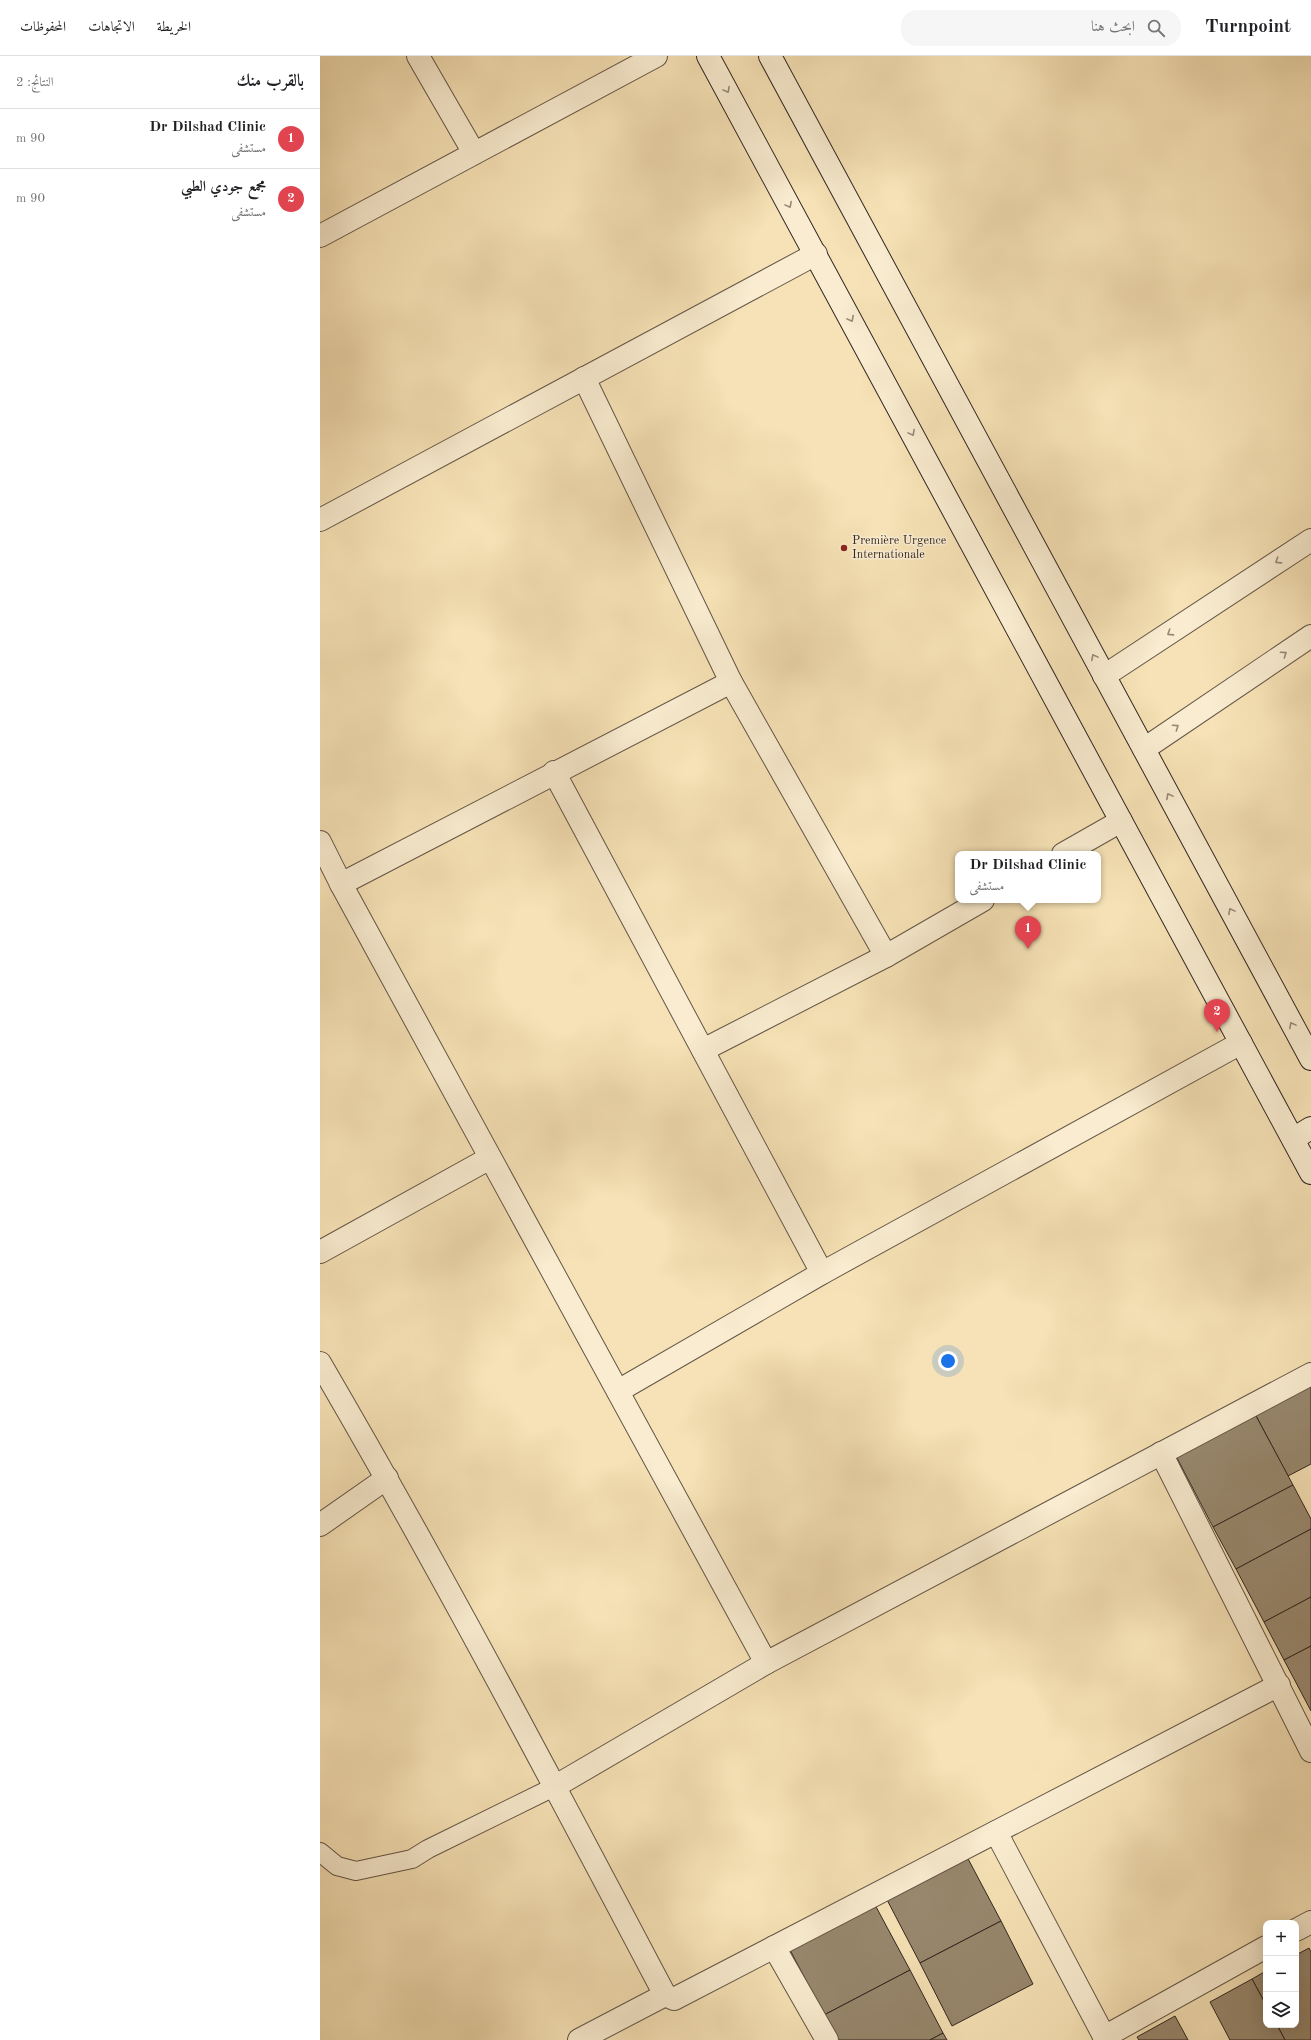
<!DOCTYPE html>
<html lang="ar">
<head>
<meta charset="utf-8">
<style>
  :root { --surface:#fff; --page:#f6f6f6; --text:#202124; --muted:#757577; --line:#e0e0e0; --accent:#8f2418 }
  body { margin:0; font-family:"Old Standard TT",Amiri,serif; background:var(--page); color:var(--text); direction:rtl }
  .controls { position:absolute; right:12px; bottom:12px; display:grid; overflow:hidden; border-radius:8px; box-shadow:0 4px 16px #0002 }
  .controls button { width:36px; height:36px; display:grid; place-items:center; padding:0; border:0; border-bottom:1px solid var(--line); background:var(--surface); color:var(--text); font:20px sans-serif }
  .you { position:absolute; left:628px; top:1305px; width:14px; height:14px; margin:-10px; border:3px solid #fff; border-radius:50%; background:#1a73e8; box-shadow:0 0 0 6px #1a73e833 }
  .badge { display:grid; place-items:center; width:26px; height:26px; border-radius:50%; background:var(--accent); color:#fff; font-size:13px; font-weight:700 }
  .pin { position:absolute; translate:-50% -33px; filter:drop-shadow(0 1px 2px #0008) }
  .pin::after { content:''; position:absolute; top:21px; width:14px; height:12px; background:inherit; clip-path:polygon(0 0,100% 0,50% 100%) }
  .popup { position:absolute; left:635px; top:795px; width:146px; height:52px; box-sizing:border-box; display:grid; place-content:center; border-radius:8px; background:var(--surface); filter:drop-shadow(0 1px 3px #0005); font-size:13px; white-space:nowrap; color:var(--muted) }
  .popup b { font-size:15px; color:var(--text) }
  .popup::after { content:''; position:absolute; left:50%; top:100%; margin-left:-8px; border:8px solid transparent; border-top-color:var(--surface) }
  .list { margin:0; padding:0; list-style:none }
  h2 { display:flex; justify-content:space-between; align-items:center; height:52px; margin:0; padding:0 16px; font-size:17px }
  h2 small { font-size:13px; font-weight:400; color:var(--muted) }
  .list li { display:grid; grid-template-columns:26px 1fr auto; gap:12px; align-items:center; box-sizing:border-box; height:60px; padding:0 16px; border-top:1px solid var(--line) }
  .list b { display:block; font-size:15px; white-space:nowrap }
  .list p { margin:0; font-size:13px; white-space:nowrap; color:var(--muted) }
  .list em { font-size:13px; font-style:normal; color:var(--muted) }
  .icon { flex:none; width:22px; height:22px; fill:none; stroke:currentColor; stroke-width:2; stroke-linecap:round; stroke-linejoin:round }
  .map { position:relative; flex:none; width:991px; height:1984px; overflow:hidden; direction:ltr }
  header { display:flex; align-items:center; gap:24px; box-sizing:border-box; height:56px; padding:0 20px; background:var(--surface); border-bottom:1px solid var(--line) }
  header strong { font-size:19px }
  nav { display:flex; gap:22px; margin-inline-start:auto; font-size:14px }
  .search { width:280px; height:36px; background:var(--page); display:flex; align-items:center; gap:10px; box-sizing:border-box; padding:0 14px; border-radius:16px; color:var(--muted); font-size:15px }
  main { display:flex }
  aside { flex:1; background:var(--surface) }
  .map>svg:first-child { display:block }
  .building { fill:#98886e; stroke:#322621 }
  .lines { fill:none; stroke-linecap:round; stroke-linejoin:round }
  .lane-casing { stroke:#635546; stroke-width:20 }
  .street-casing { stroke:#635546; stroke-width:24 }
  .secondary-casing { stroke:#322621; stroke-width:24 }
  .lane { stroke:#f9ecd0; stroke-width:18 }
  .street { stroke:#f9ecd0; stroke-width:22 }
  .secondary { stroke:#f9ecd0; stroke-width:22 }
  .oneway { stroke:#968978 }
  .poi-dot { fill:#8f2418; stroke:#f9ecd0; stroke-width:1.5 }
  .labels { text-anchor:middle; dominant-baseline:central; stroke-width:3; stroke-linejoin:round; paint-order:stroke }
  .poi-label { font-size:12px; fill:#322621; stroke:#f9ecd0; text-anchor:start }
</style>
</head>
<body>
<header>
<strong>Turnpoint</strong>
<div class="search"><svg class="icon" aria-label="search" viewBox="0 0 24 24"><circle cx="10" cy="10" r="6"/><path d="M15 15l6 6"/></svg>ابحث هنا</div>
<nav><a>الخريطة</a><a>الاتجاهات</a><a>المحفوظات</a></nav>
</header>
<main>
<div class="map">
<svg width="991" height="1984" viewBox="0 0 991 1984">
  <rect width="100%" height="100%" fill="#f6e2b6"/>
  <filter id="stains"><feTurbulence type="fractalNoise" baseFrequency=".005" numOctaves="4"/><feColorMatrix values="0 0 0 0 .2 0 0 0 0 .09 0 0 0 0 .02 0 0 0 .5 -.17"/></filter>
  <radialGradient id="worn" r=".72"><stop offset=".6" stop-color="#630" stop-opacity="0"/><stop offset="1" stop-color="#630" stop-opacity=".3"/></radialGradient>
  <g class="building">
    <path d="M991,1328V1408L968,1420L935,1358Z"/>
    <path d="M935,1358L973,1429L893,1471L856,1400Z"/>
    <path d="M973,1429L991,1463V1473L916,1513L893,1471Z"/>
    <path d="M991,1473V1541L944,1566L916,1513Z"/>
    <path d="M991,1541V1590L964,1604L944,1566Z"/>
    <path d="M991,1590V1655L964,1604Z"/>
    <path d="M646,1799L681,1865L600,1907L565,1840Z"/>
    <path d="M554,1847L590,1914L504,1959L469,1892Z"/>
    <path d="M681,1865L713,1928L632,1970L600,1907Z"/>
    <path d="M989,1892L991,1896V1984H965L957,1969H976V1899Z"/>
    <path d="M590,1914L623,1977L610,1984H518L504,1959Z"/>
    <path d="M946,1915V1949L932,1923Z"/>
    <path d="M932,1923L946,1949V1969H957L965,1984H910L890,1946Z"/>
    <path d="M855,1960L868,1984H819L817,1981Z"/>
    <path d="M623,1977L627,1984H610Z"/>
  </g>
  <g class="lines">
    <defs>
      <path id="lane" d="M0,1796L17,1810L36,1815L92,1803L108,1793L234,1731"/>
      <g id="street">
        <path d="M98,0L154,97"/>
        <path d="M0,180L336,0"/>
        <path d="M264,322L411,626L566,900"/>
        <path d="M0,464L496,198"/>
        <path d="M784,620L991,484"/>
        <path d="M824,693L991,580"/>
        <path d="M234,716L502,1217"/>
        <path d="M0,786L21,828L446,1607"/>
        <path d="M743,798L801,765"/>
        <path d="M21,828L411,626"/>
        <path d="M383,994L566,900L663,844"/>
        <path d="M0,1196L170,1102"/>
        <path d="M0,1307C121,1514 233,1727 345,1939L354,1943L959,1629"/>
        <path d="M298,1335L502,1217L921,987"/>
        <path d="M841,1397L991,1695"/>
        <path d="M0,1469L67,1422"/>
        <path d="M234,1731L446,1607L991,1318"/>
        <path d="M676,1776L786,1984"/>
        <path d="M976,1874L991,1866"/>
        <path d="M454,1891L507,1984"/>
        <path d="M784,1981L946,1891"/>
        <path d="M259,1984L345,1939"/>
      </g>
      <g id="secondary">
        <path d="M388,0L991,1117"/>
        <path d="M450,0L991,1003"/>
        <path d="M973,1083L991,1072"/>
      </g>
    </defs>
    <use href="#lane" class="lane-casing"/>
    <use href="#street" class="street-casing"/>
    <use href="#secondary" class="secondary-casing"/>
    <use href="#lane" class="lane"/>
    <use href="#street" class="street"/>
    <use href="#secondary" class="secondary"/>
  </g>
  <defs><path id="oneway-chevron" d="M-2-3.5L2.5 0L-2 3.5" fill="none" stroke-width="1.6" stroke-linecap="round" stroke-linejoin="round"/></defs>
  <g class="oneway">
    <use href="#oneway-chevron" transform="translate(407 34) rotate(62)"/>
    <use href="#oneway-chevron" transform="translate(469 149) rotate(62)"/>
    <use href="#oneway-chevron" transform="translate(531 263) rotate(62)"/>
    <use href="#oneway-chevron" transform="translate(592 377) rotate(62)"/>
    <use href="#oneway-chevron" transform="translate(958 505) rotate(147)"/>
    <use href="#oneway-chevron" transform="translate(850 577) rotate(147)"/>
    <use href="#oneway-chevron" transform="translate(964 598) rotate(-34)"/>
    <use href="#oneway-chevron" transform="translate(774 601) rotate(-118)"/>
    <use href="#oneway-chevron" transform="translate(856 671) rotate(-34)"/>
    <use href="#oneway-chevron" transform="translate(849 740) rotate(-118)"/>
    <use href="#oneway-chevron" transform="translate(911 855) rotate(-118)"/>
    <use href="#oneway-chevron" transform="translate(972 969) rotate(-118)"/>
  </g>
  <circle class="poi-dot" cx="524" cy="492" r="4"/>
  <g class="labels">
    <g class="poi-label">
      <text x="532" y="485">Première Urgence<tspan x="532" dy="14">Internationale</tspan></text>
    </g>
  </g>
  <rect width="100%" height="100%" filter="url(#stains)"/>
  <rect width="100%" height="100%" fill="url(#worn)"/>
</svg>
<div class="controls">
<button>+</button>
<button>−</button>
<button><svg class="icon" aria-label="layers" viewBox="0 0 24 24"><path d="M12 4l9 5-9 5-9-5zM3 14l9 5 9-5"/></svg></button>
</div>
<div class="you"></div>
<div class="pin badge" style="left:708px;top:893px;background:#e0444e">1</div>
<div class="popup"><b>Dr Dilshad Clinic</b>مستشفى</div>
<div class="pin badge" style="left:897px;top:976px;background:#e0444e">2</div>
</div>
<aside>
<h2>بالقرب منك<small>النتائج: 2</small></h2>
<ul class="list">
<li><span class="badge" style="background:#e0444e">1</span><div><b>Dr Dilshad Clinic</b><p>مستشفى</p></div><em>90 m</em></li>
<li><span class="badge" style="background:#e0444e">2</span><div><b>مجمع جودي الطبي</b><p>مستشفى</p></div><em>90 m</em></li>
</ul>
</aside>
</main>
</body>
</html>
